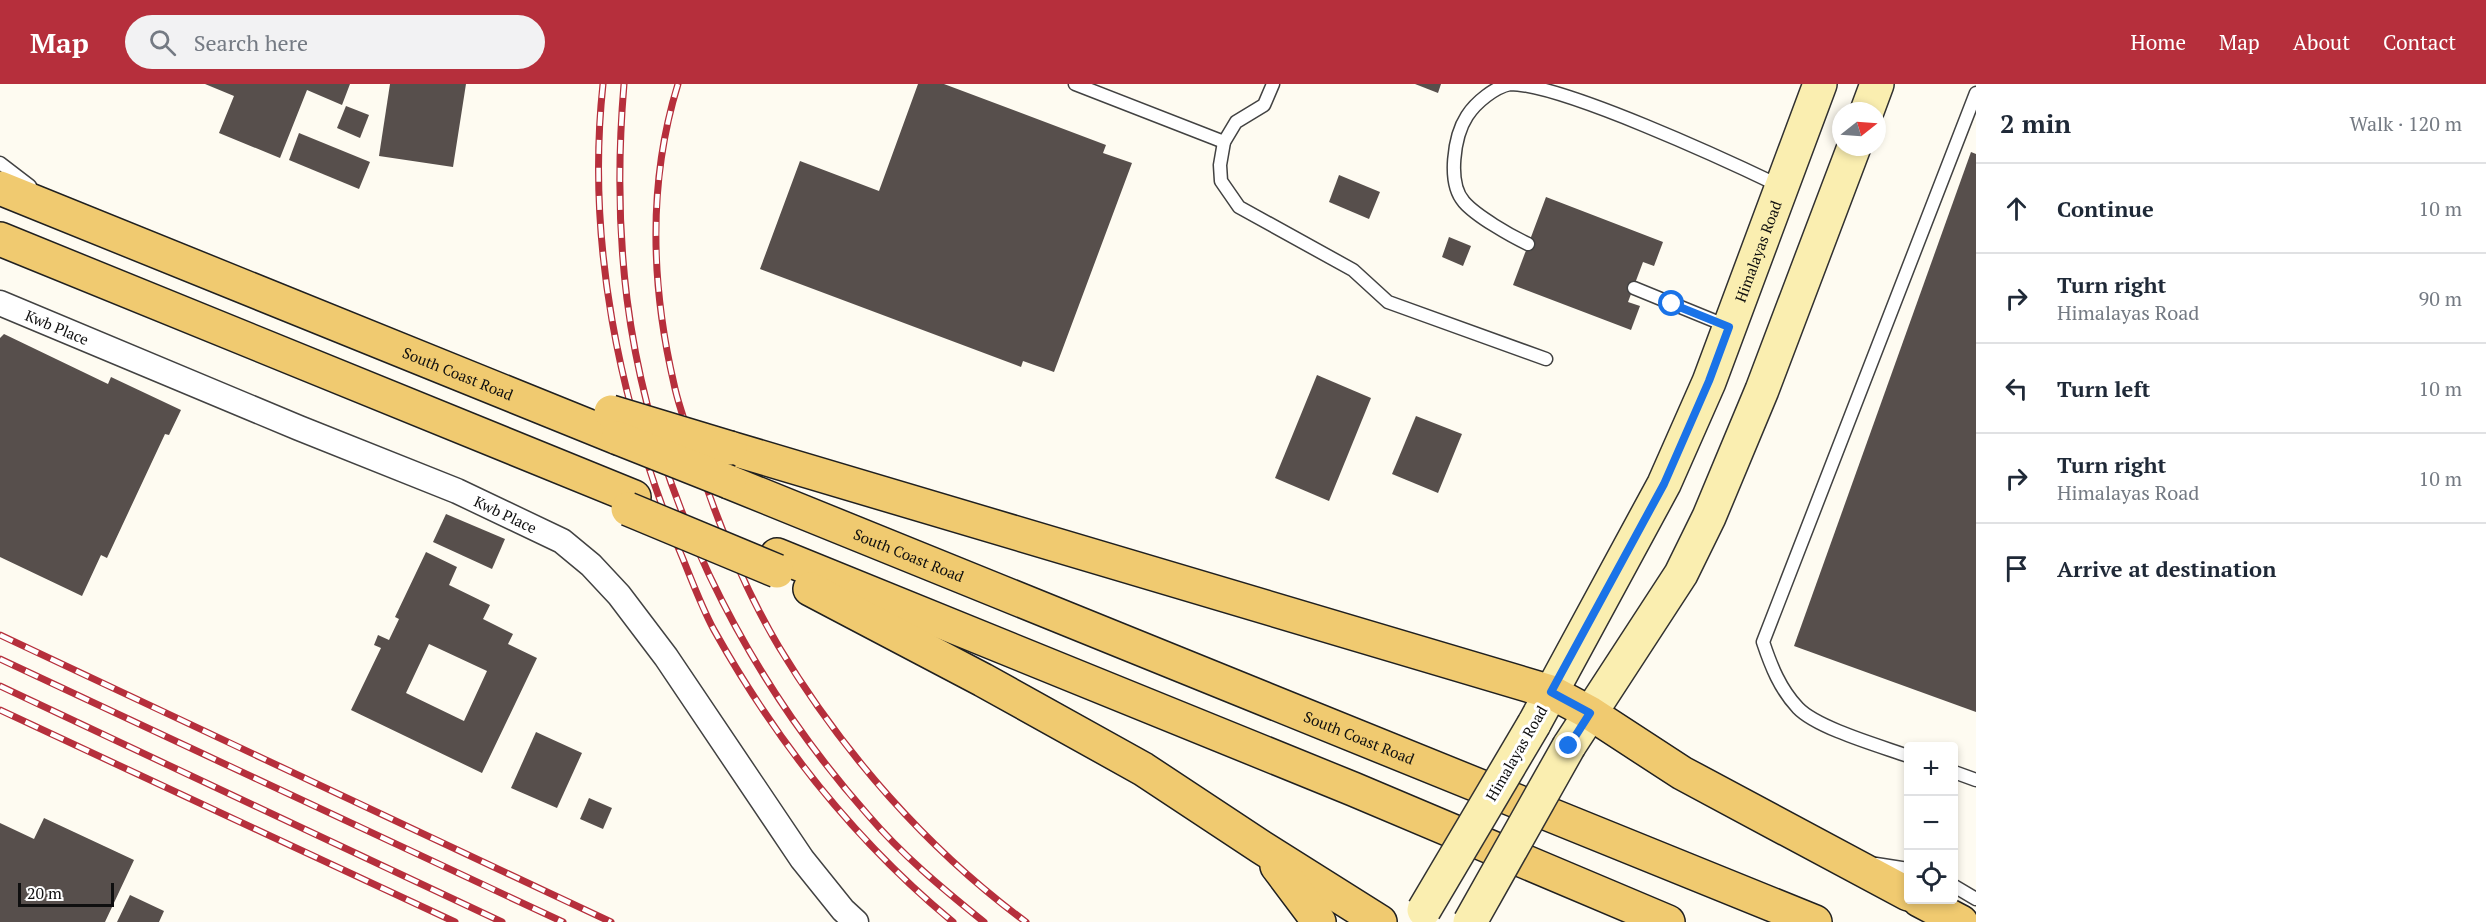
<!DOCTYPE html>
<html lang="en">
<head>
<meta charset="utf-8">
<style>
  :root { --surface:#fff; --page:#f2f2f3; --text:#1f2937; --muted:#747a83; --line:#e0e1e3; --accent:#b62f3c }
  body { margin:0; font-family:"PT Serif",serif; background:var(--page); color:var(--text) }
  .controls { position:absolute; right:18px; bottom:18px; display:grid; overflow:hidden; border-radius:6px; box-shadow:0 3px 9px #0003 }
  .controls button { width:54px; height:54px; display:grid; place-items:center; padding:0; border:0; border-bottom:2px solid var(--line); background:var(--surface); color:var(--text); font:30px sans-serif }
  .compass { position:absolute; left:1832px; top:18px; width:54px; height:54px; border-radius:50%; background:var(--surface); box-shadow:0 3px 9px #0003; rotate:73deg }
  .scale { position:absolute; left:18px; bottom:15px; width:96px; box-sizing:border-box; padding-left:6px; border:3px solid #0f0f0f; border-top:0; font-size:16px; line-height:21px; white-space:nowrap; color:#0f0f0f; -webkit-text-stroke:4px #fff; paint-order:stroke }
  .stop { position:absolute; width:18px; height:18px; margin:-14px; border:4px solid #1a73e8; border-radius:50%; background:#fff }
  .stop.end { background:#1a73e8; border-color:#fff; box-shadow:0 2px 6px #0008 }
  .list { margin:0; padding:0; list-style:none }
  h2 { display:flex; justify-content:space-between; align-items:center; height:78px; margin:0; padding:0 24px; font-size:26px }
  h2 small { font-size:20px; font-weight:400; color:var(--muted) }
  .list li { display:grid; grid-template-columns:39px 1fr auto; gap:18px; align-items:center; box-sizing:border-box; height:90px; padding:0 24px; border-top:2px solid var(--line) }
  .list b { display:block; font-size:22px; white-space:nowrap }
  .list p { margin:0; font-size:20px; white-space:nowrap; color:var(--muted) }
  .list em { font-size:20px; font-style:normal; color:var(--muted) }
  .icon { flex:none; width:33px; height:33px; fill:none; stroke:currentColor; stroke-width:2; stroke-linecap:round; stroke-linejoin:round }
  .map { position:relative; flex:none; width:1976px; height:838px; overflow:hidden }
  header { display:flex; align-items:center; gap:36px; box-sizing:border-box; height:84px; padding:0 30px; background:var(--accent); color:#fff }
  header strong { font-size:28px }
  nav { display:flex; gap:33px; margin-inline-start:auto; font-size:21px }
  .search { width:420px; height:54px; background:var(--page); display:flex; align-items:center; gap:15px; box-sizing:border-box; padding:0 21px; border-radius:33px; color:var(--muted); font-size:22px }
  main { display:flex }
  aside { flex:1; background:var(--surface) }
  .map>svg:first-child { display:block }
  .building { fill:#574f4c; fill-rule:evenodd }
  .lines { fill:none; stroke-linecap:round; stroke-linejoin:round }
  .lane-casing { stroke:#424242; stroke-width:15 }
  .street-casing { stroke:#424242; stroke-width:27 }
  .secondary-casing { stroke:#313131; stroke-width:36 }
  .primary-casing { stroke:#202020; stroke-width:36 }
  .lane { stroke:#fff; stroke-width:12 }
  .street { stroke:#fff; stroke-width:24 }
  .secondary { stroke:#faeeb0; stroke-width:33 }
  .primary { stroke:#f0ca70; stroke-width:33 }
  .rail-casing { stroke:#b62f3c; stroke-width:7 }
  .rail { stroke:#fff; stroke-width:4.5; stroke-dasharray:14; stroke-linecap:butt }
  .secondary-bridge-casing { stroke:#313131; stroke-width:36; stroke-linecap:butt }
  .primary-bridge-casing { stroke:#202020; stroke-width:36; stroke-linecap:butt }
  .secondary-bridge { stroke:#faeeb0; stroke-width:33 }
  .primary-bridge { stroke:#f0ca70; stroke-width:33 }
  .route { stroke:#1a73e8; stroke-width:8 }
  .labels { text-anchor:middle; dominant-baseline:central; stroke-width:6; stroke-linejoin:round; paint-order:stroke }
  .street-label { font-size:15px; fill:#0f0f0f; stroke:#fff }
</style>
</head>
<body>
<header>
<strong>Map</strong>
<div class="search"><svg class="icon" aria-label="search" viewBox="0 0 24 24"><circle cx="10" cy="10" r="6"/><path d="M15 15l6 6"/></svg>Search here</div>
<nav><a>Home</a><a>Map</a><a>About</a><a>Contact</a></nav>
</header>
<main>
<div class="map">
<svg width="1976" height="838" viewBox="0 0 1976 838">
  <rect width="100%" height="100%" fill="#fefbf1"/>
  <g class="building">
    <path d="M205,0H350L342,21L307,6L280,74L219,49L234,12Z"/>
    <path d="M390,0H466L453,83L379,72Z"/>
    <path d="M918,0H944L1106,61L1103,69L1132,79L1054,288L1023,277L1021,283L760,185L800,77L879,107Z"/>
    <path d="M1415,0H1441L1438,9Z"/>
    <path d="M346,22L369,31L360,54L337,44Z"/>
    <path d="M299,49L370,78L359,105L289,76Z"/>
    <path d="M1971,68L1976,70V628L1794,562Z"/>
    <path d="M1339,91L1380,108L1369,135L1329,118Z"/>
    <path d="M1546,113L1663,158L1654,182L1643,178L1628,218L1640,222L1631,246L1513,201Z"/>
    <path d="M1449,153L1471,162L1463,182L1442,173Z"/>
    <path d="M4,250L108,300L111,293L181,326L169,351L165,350L107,474L101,471L82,512L0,473V254Z"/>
    <path d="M1317,291L1371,314L1329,417L1275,394Z"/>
    <path d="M1416,332L1462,350L1438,409L1392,390Z"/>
    <path d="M446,430L505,455L492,485L433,458Z"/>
    <path d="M426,468L457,483L449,501L490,521L483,535L513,550L508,560L537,574L482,689L351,626L381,564L374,561L378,551L389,556L399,535L395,533ZM429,560L487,587L464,637L406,609Z"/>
    <path d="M536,648L582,669L557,724L511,704Z"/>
    <path d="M589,714L612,724L603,745L580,735Z"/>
    <path d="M44,734L134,776L105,838H0V739L34,755Z"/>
    <path d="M130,811L164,827L159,838H117Z"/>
  </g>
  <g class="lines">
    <defs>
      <g id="lane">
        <path d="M1075,0L1224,58"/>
        <path d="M1273,0L1264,21L1236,38L1224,58L1220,81L1221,97L1239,123L1353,186L1388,218L1546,275"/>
        <path d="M0,79L30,102"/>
        <path d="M1528,160C1511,152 1476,132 1464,118C1447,99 1454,52 1467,32C1476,18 1495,3 1510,0C1562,0 1728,77 1780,102"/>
        <path d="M1634,204L1727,242"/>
        <path d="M1908,672C1880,662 1817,644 1798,624C1780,605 1771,582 1763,558L1976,9"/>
        <path d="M1954,688L1976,696"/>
        <path d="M1876,780L1908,785"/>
        <path d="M1954,802L1976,815"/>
      </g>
      <g id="street">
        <path id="s1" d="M0,219L299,344L457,407L562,457L591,481L619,511L666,573L802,775L843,826L856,838"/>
      </g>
      <g id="secondary">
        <path d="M1867,27L1877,0"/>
        <path id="s2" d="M1534,640L1664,400L1709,298L1820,0"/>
        <path d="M1569,662L1681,490L1709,433L1762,306L1854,63"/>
      </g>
      <g id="primary">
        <path id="s3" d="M0,104L618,354"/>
        <path d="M0,155L634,413"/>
        <path d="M730,364L1551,608L1590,629L1682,689L1908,810"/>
        <path id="s4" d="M729,398L1815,838"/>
        <path d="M777,471L1353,705L1668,838"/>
        <path d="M810,505L983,596L1143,685L1261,763L1380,838"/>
        <path d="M1277,782L1319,838"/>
        <path d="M1919,816L1961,838"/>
      </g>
    </defs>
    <use href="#lane" class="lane-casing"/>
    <use href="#street" class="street-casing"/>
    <use href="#secondary" class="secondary-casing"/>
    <use href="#primary" class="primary-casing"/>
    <use href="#lane" class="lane"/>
    <use href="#street" class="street"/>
    <use href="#secondary" class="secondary"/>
    <use href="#primary" class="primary"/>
    <defs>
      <g id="rail">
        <path d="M603,0C586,157 619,318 678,463C690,491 700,520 714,546C776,657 855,757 953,838"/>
        <path d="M624,0C618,71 618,143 627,215C651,405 742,589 868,731C902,771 943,805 984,838"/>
        <path d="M678,0C648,97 651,201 674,300C678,320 686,340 692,360C714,429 742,501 779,563C843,669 927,765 1026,838"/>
        <path d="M0,551L611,838"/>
        <path d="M0,575L563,838"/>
        <path d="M0,602L502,838"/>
        <path d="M0,626L455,838"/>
      </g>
    </defs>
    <use href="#rail" class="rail-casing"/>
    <use href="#rail" class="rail"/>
    <defs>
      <g id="secondary-bridge">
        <path d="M1424,826L1534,640"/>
        <path d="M1470,838L1569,662"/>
      </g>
      <g id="primary-bridge">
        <path d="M611,328L730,364"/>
        <path d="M618,354L729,398"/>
        <path d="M628,425L777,487"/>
      </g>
    </defs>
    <use href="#secondary-bridge" class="secondary-bridge-casing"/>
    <use href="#primary-bridge" class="primary-bridge-casing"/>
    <use href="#secondary-bridge" class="secondary-bridge"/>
    <use href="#primary-bridge" class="primary-bridge"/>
  </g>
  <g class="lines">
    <path class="route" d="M1569,662L1590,629L1551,608L1664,400L1709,297L1729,243L1672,220"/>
  </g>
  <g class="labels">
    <g class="street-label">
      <text stroke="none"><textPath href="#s2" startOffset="524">Himalayas Road</textPath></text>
      <text stroke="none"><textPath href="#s1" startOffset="62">Kwb Place</textPath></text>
      <text stroke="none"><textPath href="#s3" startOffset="494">South Coast Road</textPath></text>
      <text stroke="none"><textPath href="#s1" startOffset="548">Kwb Place</textPath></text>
      <text stroke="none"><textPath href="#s4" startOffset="194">South Coast Road</textPath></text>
      <text stroke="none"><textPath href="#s4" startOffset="680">South Coast Road</textPath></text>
      <text transform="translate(1516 669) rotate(-60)">Himalayas Road</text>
    </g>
  </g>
</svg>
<div class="controls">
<button>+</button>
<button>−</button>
<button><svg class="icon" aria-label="locate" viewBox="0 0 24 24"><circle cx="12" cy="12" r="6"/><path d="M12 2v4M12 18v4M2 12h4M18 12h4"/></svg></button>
</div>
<svg class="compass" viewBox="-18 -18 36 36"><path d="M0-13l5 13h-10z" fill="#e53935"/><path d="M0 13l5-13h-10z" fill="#747a83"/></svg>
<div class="scale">20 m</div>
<div class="stop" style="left:1672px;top:220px"></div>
<div class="stop end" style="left:1569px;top:662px"></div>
</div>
<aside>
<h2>2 min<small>Walk · 120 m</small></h2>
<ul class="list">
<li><svg class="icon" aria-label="ahead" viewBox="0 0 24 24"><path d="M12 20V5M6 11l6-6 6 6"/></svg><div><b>Continue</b></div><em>10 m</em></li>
<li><svg class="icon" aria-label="right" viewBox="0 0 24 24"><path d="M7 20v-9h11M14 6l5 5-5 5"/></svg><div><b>Turn right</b><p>Himalayas Road</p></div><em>90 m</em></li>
<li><svg class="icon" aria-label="left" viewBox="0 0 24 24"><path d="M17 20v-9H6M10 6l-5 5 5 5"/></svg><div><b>Turn left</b></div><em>10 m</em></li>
<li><svg class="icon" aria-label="right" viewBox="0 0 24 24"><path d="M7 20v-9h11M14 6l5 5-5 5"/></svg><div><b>Turn right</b><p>Himalayas Road</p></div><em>10 m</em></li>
<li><svg class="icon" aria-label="arrive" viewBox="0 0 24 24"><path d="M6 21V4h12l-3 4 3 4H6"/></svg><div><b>Arrive at destination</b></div></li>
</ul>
</aside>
</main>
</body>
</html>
